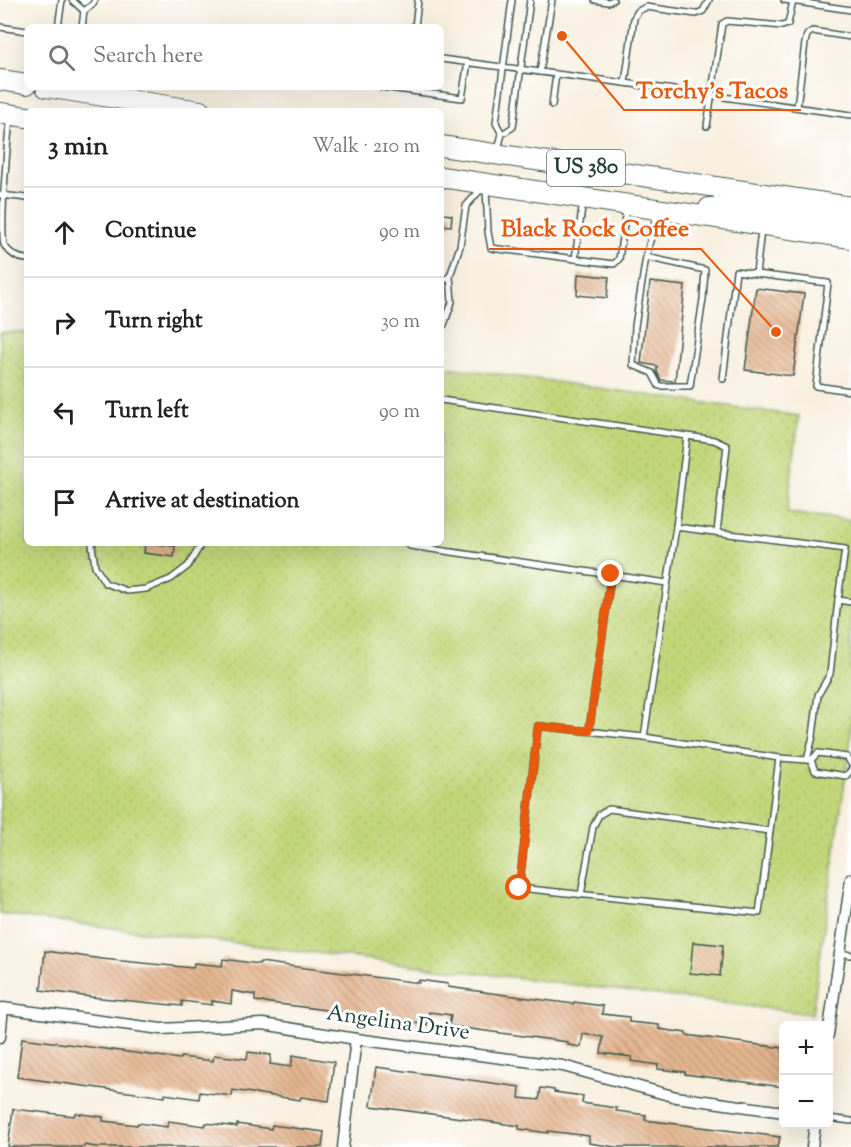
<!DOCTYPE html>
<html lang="en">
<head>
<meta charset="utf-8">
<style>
  :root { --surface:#fff; --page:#f2f2f2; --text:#202124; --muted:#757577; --line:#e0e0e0 }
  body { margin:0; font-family:"Sorts Mill Goudy",serif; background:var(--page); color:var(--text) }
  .controls { position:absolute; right:18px; bottom:18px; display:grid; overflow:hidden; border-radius:9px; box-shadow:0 6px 24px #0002 }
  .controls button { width:54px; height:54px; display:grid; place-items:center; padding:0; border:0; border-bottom:2px solid var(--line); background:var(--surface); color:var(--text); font:30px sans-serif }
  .stop { position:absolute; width:18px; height:18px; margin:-14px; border:4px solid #ea580c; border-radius:50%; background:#fff }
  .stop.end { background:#ea580c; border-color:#fff; box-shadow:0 2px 6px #0008 }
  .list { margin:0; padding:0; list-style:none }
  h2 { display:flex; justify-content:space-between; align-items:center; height:78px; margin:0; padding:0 24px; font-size:26px }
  h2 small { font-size:20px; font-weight:400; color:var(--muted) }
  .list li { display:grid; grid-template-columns:39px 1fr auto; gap:18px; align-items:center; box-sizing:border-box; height:90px; padding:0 24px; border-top:2px solid var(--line) }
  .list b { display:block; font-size:22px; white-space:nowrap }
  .list em { font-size:20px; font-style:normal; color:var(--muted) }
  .icon { flex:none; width:33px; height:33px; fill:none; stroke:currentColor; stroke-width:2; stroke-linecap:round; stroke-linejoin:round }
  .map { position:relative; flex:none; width:851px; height:1147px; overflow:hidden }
  .search { position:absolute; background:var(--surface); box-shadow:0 6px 24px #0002; left:24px; top:24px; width:420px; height:66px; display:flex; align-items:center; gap:15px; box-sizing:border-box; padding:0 21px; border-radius:9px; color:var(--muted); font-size:22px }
  .panel { position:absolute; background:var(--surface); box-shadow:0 6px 24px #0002; left:24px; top:108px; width:420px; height:438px; border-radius:9px }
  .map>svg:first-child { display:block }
  .grass { fill:url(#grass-dots); stroke:#708a56; stroke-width:1.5 }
  .building { fill:url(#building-back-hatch) }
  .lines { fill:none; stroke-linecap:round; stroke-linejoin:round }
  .lane-casing { stroke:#40584e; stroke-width:8 }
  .street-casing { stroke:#40584e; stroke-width:13 }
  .highway-casing { stroke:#40584e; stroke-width:22 }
  .lane { stroke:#fff; stroke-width:5 }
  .street { stroke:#fff; stroke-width:10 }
  .highway { stroke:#fff; stroke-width:20 }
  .route { stroke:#ea580c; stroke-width:8 }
  .labels { text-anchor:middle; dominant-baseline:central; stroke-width:6; stroke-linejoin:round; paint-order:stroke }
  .shield { fill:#fff; stroke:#627771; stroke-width:1.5 }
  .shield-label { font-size:21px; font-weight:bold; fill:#1f3d34 }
  .street-label { font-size:22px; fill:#1f3d34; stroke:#fff }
  .leader { fill:none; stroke:#e8590c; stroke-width:2 }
  .callout-dot { fill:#e8590c; stroke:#fff; stroke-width:2 }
  .callout-label { font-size:24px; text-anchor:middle; font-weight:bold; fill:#e8590c; stroke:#fff; stroke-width:6; stroke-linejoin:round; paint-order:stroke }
</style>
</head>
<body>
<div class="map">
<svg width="851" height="1147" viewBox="0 0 851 1147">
  <defs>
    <pattern id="grass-dots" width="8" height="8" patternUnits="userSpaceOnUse" patternTransform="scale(1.5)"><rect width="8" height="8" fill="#c2d679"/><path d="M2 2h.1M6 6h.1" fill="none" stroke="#a6b969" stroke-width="1.8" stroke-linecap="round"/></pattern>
    <pattern id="building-back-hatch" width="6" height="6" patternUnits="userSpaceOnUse" patternTransform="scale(1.5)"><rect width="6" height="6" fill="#e5b68f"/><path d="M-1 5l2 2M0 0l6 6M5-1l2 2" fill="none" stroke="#b99576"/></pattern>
  </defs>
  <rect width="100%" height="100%" fill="#fff"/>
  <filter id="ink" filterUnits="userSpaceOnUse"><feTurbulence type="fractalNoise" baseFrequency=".0167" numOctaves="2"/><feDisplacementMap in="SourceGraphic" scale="12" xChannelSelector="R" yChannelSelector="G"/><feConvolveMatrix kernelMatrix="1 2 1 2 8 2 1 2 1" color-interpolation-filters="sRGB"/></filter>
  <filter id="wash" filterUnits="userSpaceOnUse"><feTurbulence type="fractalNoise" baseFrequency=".008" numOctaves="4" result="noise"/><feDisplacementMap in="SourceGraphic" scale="24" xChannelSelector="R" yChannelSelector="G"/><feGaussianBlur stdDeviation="1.35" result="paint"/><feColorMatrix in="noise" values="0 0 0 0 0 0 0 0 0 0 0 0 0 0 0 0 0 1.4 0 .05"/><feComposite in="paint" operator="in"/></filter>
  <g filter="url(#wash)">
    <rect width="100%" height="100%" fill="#f8efdf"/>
    <path class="grass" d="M0,332H27V543H441V366L799,416L787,513L851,520V738L812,1014L0,914Z"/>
    <g id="blocks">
      <g class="building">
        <path d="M442,214L452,215L451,226L441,225Z"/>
        <path d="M578,274L609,277L607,298L577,295Z"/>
        <path d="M650,282L685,286L675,381L661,380L657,372V366L641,363Z"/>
        <path d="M756,288L804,294L793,376L745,370Z"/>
        <path d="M145,543L175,546L174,557L144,553Z"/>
        <path d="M693,942L723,945L720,976L690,973Z"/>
        <path d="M45,951L102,959L193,968L194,963L222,966L223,959L259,964L260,962L419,983V980L448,984V987L573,1004L574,1002L603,1006L602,1014L629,1017V1022L659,1025V1029L686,1033V1035L783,1048V1087L685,1074V1072L658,1069V1065L631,1061L632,1057L601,1053L603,1037L583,1034L581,1047L568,1045V1042L538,1038L449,1026L451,1015L429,1012L427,1025L350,1013L255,1001V995L232,991L231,1004L212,1001V1005L182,1001V1006L91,997L41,990Z"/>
        <path d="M22,1038L180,1059L181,1057L213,1061L214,1055L247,1059L248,1052L271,1055L270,1064L291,1067L293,1055L334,1062L329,1101L301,1097L300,1100L233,1090L232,1096L200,1092L199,1099L165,1094V1097L17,1077Z"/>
        <path d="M376,1067L520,1087L519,1098L539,1100L541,1088L554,1090V1092L583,1096L582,1103L617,1108L616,1111L646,1115L645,1120L780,1137L778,1147H616L589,1143V1136L548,1131V1133L519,1129V1126L492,1122L371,1106Z"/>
        <path d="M13,1109L74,1116L75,1113L103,1117V1121L137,1125L138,1123L167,1127L168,1121L205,1126L206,1123L237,1127V1124L271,1129L272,1125L324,1132L322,1147H96L84,1145V1147H8Z"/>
      </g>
    </g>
  </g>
  <g filter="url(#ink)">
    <use href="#blocks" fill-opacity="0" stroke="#40584e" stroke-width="1.5"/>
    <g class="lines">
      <defs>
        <g id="lane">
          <path d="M72,0L84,11"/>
          <path d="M595,0L608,2L613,0"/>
          <path d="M784,0L851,10"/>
          <path d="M0,27L27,31"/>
          <path d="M58,27L62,0"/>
          <path d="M82,27L84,11L92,5L95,0"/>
          <path d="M415,27L418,0"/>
          <path d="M441,59L632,84L851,115"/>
          <path d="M540,72L552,0"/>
          <path d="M625,83L634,18L638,11L646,7L696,14L703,11L709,0"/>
          <path d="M382,87L462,98L468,62"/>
          <path d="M552,105L556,74"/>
          <path d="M797,107L805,43L807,35L812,31L851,37"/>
          <path d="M10,119C7,146 0,223 4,245C9,253 18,259 27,259"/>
          <path d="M707,126L722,24L727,21L782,26L788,24L793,1"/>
          <path d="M502,134L496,123L512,0"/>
          <path d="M498,149L502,134L513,127L530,0"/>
          <path d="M486,188L488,232L491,248L614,264L619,259L626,209"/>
          <path d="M1,195L27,198"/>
          <path d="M646,257L705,270L703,299L690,386H659L652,373L633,365L635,326L646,257L657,213"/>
          <path d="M575,259L583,201"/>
          <path d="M756,274L828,283L816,386L851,391"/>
          <path d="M441,283L450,276"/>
          <path d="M441,325H444L452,302L450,276L460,246L466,206L483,187"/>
          <path d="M723,379L736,271L756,274L761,230"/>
          <path d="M441,400L687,436L676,527"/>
          <path d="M687,436L714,440L727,446L717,532"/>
          <path d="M93,543L92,545L95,566L105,583L127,591L146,589L171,579L188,566L202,543"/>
          <path d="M407,543L410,546L667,583"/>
          <path d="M538,726L644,737L779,758L770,831L759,913L519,888Z"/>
          <path d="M589,731L611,575"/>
          <path d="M644,737L676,527L845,549L838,600L851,602"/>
          <path d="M779,758L807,760L813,736L818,695L830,674L838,600"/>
          <path d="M808,760H811L818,753L847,757L851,764"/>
          <path d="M811,760L815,771L846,776L851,770"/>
          <path d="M581,895L593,827L599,815L609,809L770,831"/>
          <path d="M840,953L851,955"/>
          <path d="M828,1118L851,1121"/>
        </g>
        <g id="street">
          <path d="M828,1035L851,879"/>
          <path d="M0,1037L3,1008L161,1029L263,1024L356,1039L563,1066L676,1097L784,1112"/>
          <path d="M343,1147L356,1039"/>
          <path d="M812,1147L815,1124"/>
        </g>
        <g id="highway">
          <path d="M0,80L27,84"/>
          <path d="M46,87L200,111"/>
          <path d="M0,113L27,117"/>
          <path d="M441,146L851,207"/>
          <path d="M441,177L851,238"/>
          <path d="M709,208L740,207L851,223"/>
        </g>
      </defs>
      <use href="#lane" class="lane-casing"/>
      <use href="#street" class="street-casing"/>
      <use href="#highway" class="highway-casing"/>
      <use href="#lane" class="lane"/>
      <use href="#street" class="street"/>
      <use href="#highway" class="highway"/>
    </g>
  </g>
  <g class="lines" filter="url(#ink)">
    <path class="route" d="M519,888L538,726L589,731L611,574"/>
  </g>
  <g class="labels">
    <rect class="shield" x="547" y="150" width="78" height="36" rx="4.5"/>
    <g class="shield-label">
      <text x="586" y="168">US 380</text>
    </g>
    <g class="street-label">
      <text transform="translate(398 1024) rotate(8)">Angelina Drive</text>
    </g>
  </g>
  <path class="leader" d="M562 36L624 110H801M776 332L701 249H489"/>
  <g class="callout-dot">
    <circle cx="562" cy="36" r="6"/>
    <circle cx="776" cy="332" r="6"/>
  </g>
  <g class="callout-label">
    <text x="712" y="98">Torchy's Tacos</text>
    <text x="595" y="236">Black Rock Coffee</text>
  </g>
</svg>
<div class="controls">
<button>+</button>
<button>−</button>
</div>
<div class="stop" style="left:519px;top:888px"></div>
<div class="stop end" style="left:611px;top:574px"></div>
<div class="search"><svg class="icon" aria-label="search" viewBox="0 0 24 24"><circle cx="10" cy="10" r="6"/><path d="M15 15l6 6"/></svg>Search here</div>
<section class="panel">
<h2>3 min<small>Walk · 210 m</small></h2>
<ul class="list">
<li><svg class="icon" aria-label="ahead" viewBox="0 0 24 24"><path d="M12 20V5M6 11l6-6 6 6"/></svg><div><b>Continue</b></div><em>90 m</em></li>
<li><svg class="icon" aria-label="right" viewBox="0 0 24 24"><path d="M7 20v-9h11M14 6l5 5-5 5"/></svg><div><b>Turn right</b></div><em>30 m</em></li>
<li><svg class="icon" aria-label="left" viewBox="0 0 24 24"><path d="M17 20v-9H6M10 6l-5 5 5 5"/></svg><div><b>Turn left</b></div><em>90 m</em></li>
<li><svg class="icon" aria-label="arrive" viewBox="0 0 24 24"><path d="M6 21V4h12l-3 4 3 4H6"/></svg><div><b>Arrive at destination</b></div></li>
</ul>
</section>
</div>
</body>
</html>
